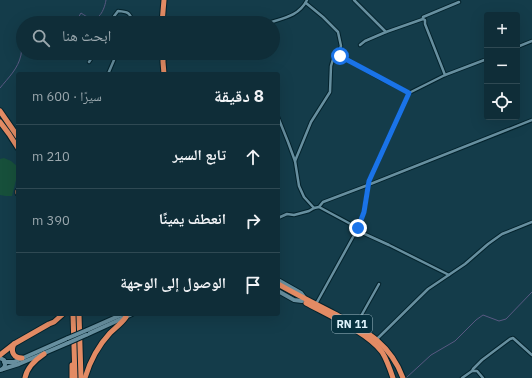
<!DOCTYPE html>
<html lang="ar">
<head>
<meta charset="utf-8">
<style>
  :root { --surface:#0f2d38; --page:#183540; --text:#f1f3f6; --muted:#9ba8ae; --line:#2f4953 }
  body { margin:0; font-family:"IBM Plex Sans","Noto Naskh Arabic",sans-serif; background:var(--page); color:var(--text); direction:rtl }
  .controls { position:absolute; right:12px; top:12px; display:grid; overflow:hidden; border-radius:4px; box-shadow:0 4px 16px #0002 }
  .controls button { width:36px; height:36px; display:grid; place-items:center; padding:0; border:0; border-bottom:1px solid var(--line); background:var(--surface); color:var(--text); font:20px sans-serif }
  .stop { position:absolute; width:12px; height:12px; margin:-9px; border:3px solid #1a73e8; border-radius:50%; background:#fff }
  .stop.end { background:#1a73e8; border-color:#fff; box-shadow:0 1px 4px #0008 }
  .list { margin:0; padding:0; list-style:none }
  h2 { display:flex; justify-content:space-between; align-items:center; height:52px; margin:0; padding:0 16px; font-size:17px }
  h2 small { font-size:13px; font-weight:400; color:var(--muted) }
  .list li { display:grid; grid-template-columns:26px 1fr auto; gap:12px; align-items:center; box-sizing:border-box; height:64px; padding:0 16px; border-top:1px solid var(--line) }
  .list b { display:block; font-size:15px; white-space:nowrap }
  .list em { font-size:13px; font-style:normal; color:var(--muted) }
  .icon { flex:none; width:22px; height:22px; fill:none; stroke:currentColor; stroke-width:2; stroke-linecap:round; stroke-linejoin:round }
  .map { position:relative; flex:none; width:532px; height:378px; overflow:hidden; direction:ltr }
  .search { position:absolute; background:var(--surface); box-shadow:0 4px 16px #0002; left:16px; top:16px; width:264px; height:44px; display:flex; align-items:center; gap:10px; box-sizing:border-box; padding:0 14px; border-radius:22px; color:var(--muted); font-size:15px }
  .panel { position:absolute; background:var(--surface); box-shadow:0 4px 16px #0002; left:16px; top:72px; width:264px; height:244px; border-radius:4px; direction:rtl }
  .map>svg:first-child { display:block }
  .green { fill:#17503b }
  .lines { fill:none; stroke-linecap:round; stroke-linejoin:round }
  .stream { stroke:#585982; stroke-width:1 }
  .street-casing { stroke:#03222c; stroke-width:4.5 }
  .secondary-casing { stroke:#03222c; stroke-width:6 }
  .highway-casing { stroke:#03222c; stroke-width:7 }
  .street { stroke:#678f9f; stroke-width:2.5 }
  .secondary { stroke:#678f9f; stroke-width:4 }
  .highway { stroke:#e38b64; stroke-width:5 }
  .secondary-bridge-casing { stroke:#03222c; stroke-width:6; stroke-linecap:butt }
  .secondary-bridge { stroke:#678f9f; stroke-width:4 }
  .route { stroke:#1a73e8; stroke-width:5 }
  .labels { text-anchor:middle; dominant-baseline:central; stroke-width:4; stroke-linejoin:round; paint-order:stroke }
  .shield { fill:#07313f; stroke:#9eb9c3; stroke-width:1 }
  .shield-label { font-size:11px; font-weight:bold; fill:#def3fc }
</style>
</head>
<body>
<div class="map">
<svg width="532" height="378" viewBox="0 0 532 378">
  <rect width="100%" height="100%" fill="#143c4a"/>
  <path class="green" d="M4,158L11,161L17,166L16,180L12,196H6L0,195V159Z"/>
  <g class="lines">
    <g class="stream">
      <path d="M38,23L40,22L42,23"/>
      <path d="M75,23L81,13C84,15 87,17 90,18C100,22 105,7 106,0"/>
      <path d="M0,88C8,78 18,69 21,55C22,49 20,43 23,36"/>
      <path d="M406,378L431,355L455,341L476,320L483,315L499,321L506,319L532,292"/>
    </g>
    <defs>
      <g id="street">
        <path d="M354,0L386,32L423,19L425,20V24L445,75"/>
        <path d="M423,19V17L459,2"/>
        <path d="M109,23L118,11C130,12 129,13 134,23"/>
        <path d="M268,23C284,18 299,16 307,0"/>
        <path d="M360,45L365,41L386,32"/>
        <path d="M517,47L532,41"/>
        <path d="M338,54L376,76L409,93"/>
        <path d="M163,59L182,53"/>
        <path d="M89,62L95,53"/>
        <path d="M108,74L117,53"/>
        <path d="M278,117L288,142L295,161L299,186L304,197L314,208"/>
        <path d="M295,161L311,122L330,92L331,66L334,56L338,54L341,46L338,32L323,17L306,3"/>
        <path d="M319,207L358,228"/>
        <path d="M278,218L287,214L294,215L309,211L314,208L319,207L323,202L368,185L532,120"/>
        <path d="M356,230L389,245L449,275"/>
        <path d="M316,304L358,228L364,212L369,181L409,93L445,75L487,59"/>
        <path d="M356,325L379,284"/>
        <path d="M377,339L428,289L465,264L488,244L502,234L532,222"/>
        <path d="M472,371L473,369L482,360L510,339L513,338L532,355"/>
        <path d="M462,378L472,371H477L483,378"/>
      </g>
      <g id="secondary">
        <path d="M278,280L301,293L304,297"/>
        <path d="M278,291L294,300L302,301"/>
        <path d="M87,330L123,314"/>
        <path d="M86,335L132,314"/>
        <path d="M0,358L4,360C6,365 5,369 0,370"/>
        <path d="M4,362H14L68,338"/>
        <path d="M3,369L19,364L68,343"/>
      </g>
      <g id="highway">
        <path d="M162,23L164,0"/>
        <path d="M163,53V62L164,74"/>
        <path d="M0,111L18,137"/>
        <path d="M0,122L9,134L18,148"/>
        <path d="M18,191V193"/>
        <path d="M278,284C297,295 316,304 335,314C366,331 390,343 403,378"/>
        <path d="M306,303C328,315 368,333 382,352C387,360 390,369 393,378"/>
        <path d="M73,314L75,378"/>
        <path d="M79,314L81,378"/>
        <path d="M14,344C10,352 14,358 22,358"/>
        <path d="M0,355L14,344L49,324L54,322L63,314"/>
        <path d="M25,378C27,367 35,360 44,354"/>
        <path d="M72,378V365"/>
        <path d="M85,378C90,361 98,346 110,333C115,328 122,323 126,317"/>
      </g>
    </defs>
    <use href="#street" class="street-casing"/>
    <use href="#secondary" class="secondary-casing"/>
    <use href="#highway" class="highway-casing"/>
    <use href="#street" class="street"/>
    <use href="#secondary" class="secondary"/>
    <use href="#highway" class="highway"/>
    <defs>
      <g id="secondary-bridge">
        <path d="M68,338L87,330"/>
        <path d="M68,343L86,335"/>
      </g>
    </defs>
    <use href="#secondary-bridge" class="secondary-bridge-casing"/>
    <use href="#secondary-bridge" class="secondary-bridge"/>
  </g>
  <g class="lines">
    <path class="route" d="M340,56L409,93L369,181L364,212L358,228"/>
  </g>
  <g class="labels">
    <rect class="shield" x="332" y="315" width="40" height="18" rx="3"/>
    <g class="shield-label">
      <text x="352" y="324">RN 11</text>
    </g>
  </g>
</svg>
<div class="controls">
<button>+</button>
<button>−</button>
<button><svg class="icon" aria-label="locate" viewBox="0 0 24 24"><circle cx="12" cy="12" r="6"/><path d="M12 2v4M12 18v4M2 12h4M18 12h4"/></svg></button>
</div>
<div class="stop" style="left:340px;top:56px"></div>
<div class="stop end" style="left:358px;top:228px"></div>
<div class="search"><svg class="icon" aria-label="search" viewBox="0 0 24 24"><circle cx="10" cy="10" r="6"/><path d="M15 15l6 6"/></svg>ابحث هنا</div>
<section class="panel">
<h2>8 دقيقة<small>سيرًا · 600 m</small></h2>
<ul class="list">
<li><svg class="icon" aria-label="ahead" viewBox="0 0 24 24"><path d="M12 20V5M6 11l6-6 6 6"/></svg><div><b>تابع السير</b></div><em>210 m</em></li>
<li><svg class="icon" aria-label="right" viewBox="0 0 24 24"><path d="M7 20v-9h11M14 6l5 5-5 5"/></svg><div><b>انعطف يمينًا</b></div><em>390 m</em></li>
<li><svg class="icon" aria-label="arrive" viewBox="0 0 24 24"><path d="M6 21V4h12l-3 4 3 4H6"/></svg><div><b>الوصول إلى الوجهة</b></div></li>
</ul>
</section>
</div>
</body>
</html>
